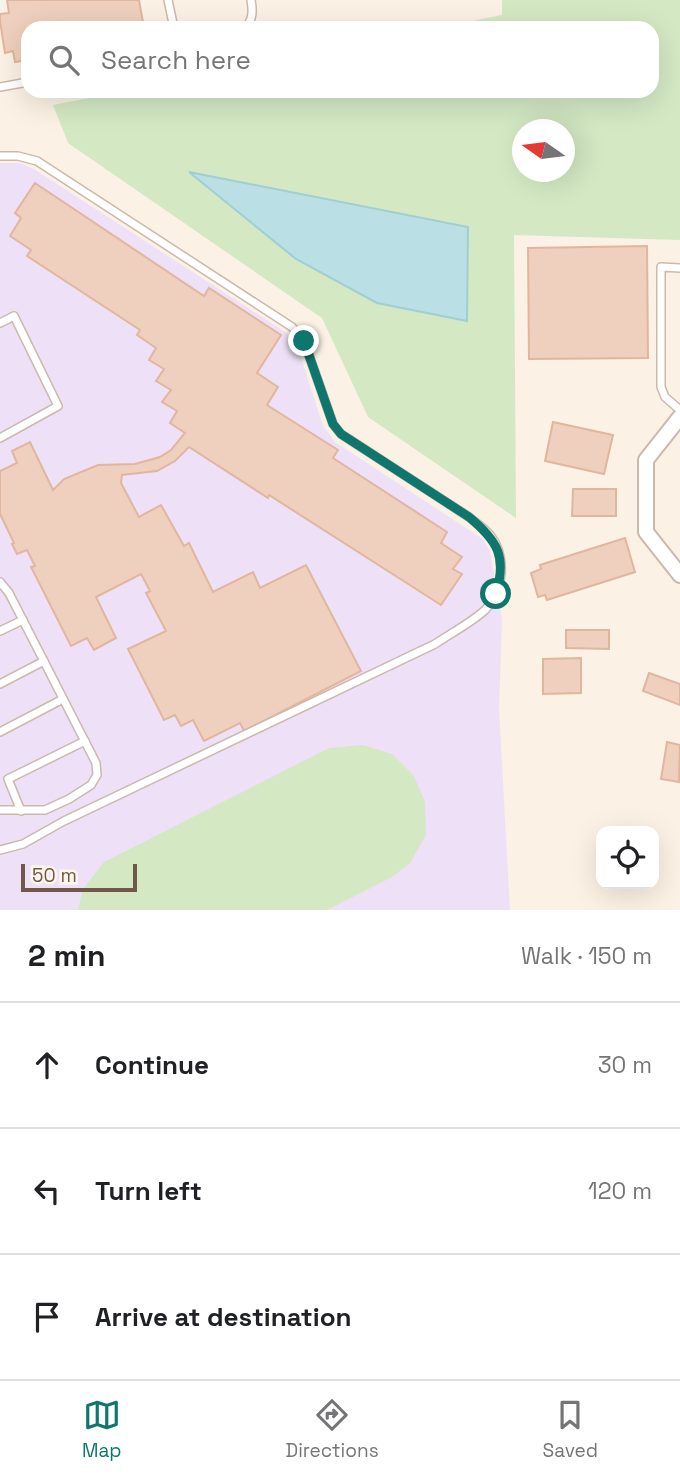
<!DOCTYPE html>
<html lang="en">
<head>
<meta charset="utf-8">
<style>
  :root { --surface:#fff; --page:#f2f2f2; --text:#202124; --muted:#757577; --line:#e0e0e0; --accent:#0f766e }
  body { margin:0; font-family:"Space Grotesk",sans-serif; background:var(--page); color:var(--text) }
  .controls { position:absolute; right:21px; bottom:21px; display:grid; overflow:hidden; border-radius:14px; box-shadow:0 7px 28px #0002 }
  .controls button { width:63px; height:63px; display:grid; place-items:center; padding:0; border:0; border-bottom:2px solid var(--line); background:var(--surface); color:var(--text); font:35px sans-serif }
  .compass { position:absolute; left:512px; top:119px; width:63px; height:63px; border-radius:50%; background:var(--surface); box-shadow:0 7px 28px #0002; rotate:284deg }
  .scale { position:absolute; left:21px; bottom:18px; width:116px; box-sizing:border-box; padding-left:7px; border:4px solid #72584b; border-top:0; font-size:19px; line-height:24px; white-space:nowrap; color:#72584b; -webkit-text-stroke:5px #fef6ea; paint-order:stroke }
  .stop { position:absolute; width:21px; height:21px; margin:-16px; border:5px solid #0f766e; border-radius:50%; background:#fff }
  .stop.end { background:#0f766e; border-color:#fff; box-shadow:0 2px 7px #0008 }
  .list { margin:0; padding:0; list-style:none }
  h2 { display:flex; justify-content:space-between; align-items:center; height:91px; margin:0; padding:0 28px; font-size:30px }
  h2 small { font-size:23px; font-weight:400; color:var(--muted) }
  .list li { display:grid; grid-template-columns:46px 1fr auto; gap:21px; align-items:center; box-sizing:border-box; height:126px; padding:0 28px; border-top:2px solid var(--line) }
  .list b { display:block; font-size:26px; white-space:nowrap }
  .list em { font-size:23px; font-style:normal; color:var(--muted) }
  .icon { flex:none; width:38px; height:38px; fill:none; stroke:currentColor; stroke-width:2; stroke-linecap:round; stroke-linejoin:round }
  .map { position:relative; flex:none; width:680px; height:910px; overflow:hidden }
  .search { position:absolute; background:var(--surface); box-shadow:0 7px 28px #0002; left:21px; right:21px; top:21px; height:77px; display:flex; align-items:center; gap:18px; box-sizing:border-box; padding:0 24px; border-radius:21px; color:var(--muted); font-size:26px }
  .sheet { height:469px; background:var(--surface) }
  nav { display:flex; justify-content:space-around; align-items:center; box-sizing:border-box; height:98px; border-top:2px solid var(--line); background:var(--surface); font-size:19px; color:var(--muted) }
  nav a { display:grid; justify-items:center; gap:4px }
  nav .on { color:var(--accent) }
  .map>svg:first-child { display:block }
  .education { fill:#eee1f7 }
  .green { fill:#d3e8c3; fill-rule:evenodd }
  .water { fill:#badfe4; stroke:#a0ced5; stroke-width:2 }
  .building { fill:#efcfbd; stroke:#e1b69e; stroke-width:2 }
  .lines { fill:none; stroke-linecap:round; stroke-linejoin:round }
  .service-casing { stroke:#ccb9ab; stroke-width:10 }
  .minor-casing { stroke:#ccb9ab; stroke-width:18 }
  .service { stroke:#fff; stroke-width:7 }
  .minor { stroke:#fff; stroke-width:14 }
  .route { stroke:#0f766e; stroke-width:9 }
</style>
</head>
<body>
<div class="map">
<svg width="680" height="910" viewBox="0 0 680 910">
  <rect width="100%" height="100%" fill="#fbf1e4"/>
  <path class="education" d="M0,163H20L34,169L287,333L299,351L323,426L335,442L483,539L490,551L502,620L499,709L510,910H0Z"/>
  <g class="green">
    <path d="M502,0H680V240L514,235L516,518L368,417L322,318L68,143L53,105L124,91H652V28H438L502,15ZM522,130H564V172H522Z"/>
    <path d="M363,745L392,754L414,776L425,802L426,835L410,863L392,877L327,910H78L83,889L104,862L329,748Z"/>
  </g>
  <path class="water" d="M189,172L468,227L467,321L377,303L296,259Z"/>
  <g class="building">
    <path d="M7,0H139L144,28H28V60L15,62L13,51L5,53L0,21V14L9,13Z"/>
    <path d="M35,183L204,296L209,288L281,335L257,373L278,387L267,405L338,450L333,458L447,532L441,543L462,557L453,569L462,574L441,605L269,495L268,498L189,447L175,461L157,471L122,475L121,483L139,517L161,505L184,546L189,543L213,592L253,572L260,588L306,565L361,671L244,731L240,723L204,741L193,720L181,726L175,715L164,720L128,649L166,631L146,593L150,591L141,574L96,597L116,638L94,650L87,638L71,646L31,567L35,566L27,550L17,554L12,544L14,543L0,514V471L17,463L12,451L30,442L53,490L64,479L98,465L135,464L160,457L171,450L185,433L170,423L177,411L162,402L171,390L156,381L164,369L149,360L156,348L137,335L140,330L27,256L31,250L10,236L21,218L15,213Z"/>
    <path d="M647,246L648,358L529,359L528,248Z"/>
    <path d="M553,422L613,435L604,474L545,461Z"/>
    <path d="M573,489H616V516H572Z"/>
    <path d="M625,538L635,572L547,600L545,595L538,597L531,573L541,569L540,565Z"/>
    <path d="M566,630H609V649L566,648Z"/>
    <path d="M581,658V693L543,694V659Z"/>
    <path d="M649,673L680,684V705L643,691Z"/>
    <path d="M667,742L680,745L679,782L661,779Z"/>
  </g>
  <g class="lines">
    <defs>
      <g id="service">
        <path d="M168,0L174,28"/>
        <path d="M245,28C253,20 253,11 251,0"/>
        <path d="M0,87L28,82"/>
        <path d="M0,156H18L37,161L292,327L304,341L333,424L341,434L469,517C476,523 484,528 490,535C507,556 504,591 485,610C471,623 451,633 435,644L64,821L23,844L0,850"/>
        <path d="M680,268L661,267V387L665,397L680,410"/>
        <path d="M0,323L14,316L58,406L0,438"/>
        <path d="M0,582L9,593L96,763L97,775L91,785L69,799L45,810H0"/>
        <path d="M0,631L23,620"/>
        <path d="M0,684L44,661"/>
        <path d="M0,732L63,699"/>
        <path d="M21,811L8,779L85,741"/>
      </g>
      <path id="minor" d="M680,417L646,460V532L680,575"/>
    </defs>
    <use href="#service" class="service-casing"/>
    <use href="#minor" class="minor-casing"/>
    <use href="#service" class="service"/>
    <use href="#minor" class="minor"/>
  </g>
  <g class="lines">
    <path class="route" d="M304,341L333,424L341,434L469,517C498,541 507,557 496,594"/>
  </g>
</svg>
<div class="controls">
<button><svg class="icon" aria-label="locate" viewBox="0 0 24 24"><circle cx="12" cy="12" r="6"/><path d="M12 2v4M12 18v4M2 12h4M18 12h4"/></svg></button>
</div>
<svg class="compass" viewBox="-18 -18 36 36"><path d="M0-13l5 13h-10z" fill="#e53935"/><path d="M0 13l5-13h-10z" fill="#757577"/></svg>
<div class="scale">50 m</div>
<div class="stop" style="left:496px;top:594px"></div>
<div class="stop end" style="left:304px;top:341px"></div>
<div class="search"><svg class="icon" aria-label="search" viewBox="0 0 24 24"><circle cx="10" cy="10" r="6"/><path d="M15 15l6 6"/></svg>Search here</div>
</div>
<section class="sheet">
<h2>2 min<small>Walk · 150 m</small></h2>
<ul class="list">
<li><svg class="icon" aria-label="ahead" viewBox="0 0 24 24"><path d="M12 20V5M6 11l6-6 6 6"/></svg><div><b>Continue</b></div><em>30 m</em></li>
<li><svg class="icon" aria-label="left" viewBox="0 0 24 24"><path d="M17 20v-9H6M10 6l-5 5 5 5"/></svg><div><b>Turn left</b></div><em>120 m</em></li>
<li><svg class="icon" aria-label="arrive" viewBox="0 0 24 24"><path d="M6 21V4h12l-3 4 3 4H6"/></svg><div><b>Arrive at destination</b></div></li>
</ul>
</section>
<nav>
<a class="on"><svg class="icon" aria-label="map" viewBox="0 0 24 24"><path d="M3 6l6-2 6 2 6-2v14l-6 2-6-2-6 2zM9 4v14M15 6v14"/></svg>Map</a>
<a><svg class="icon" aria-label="directions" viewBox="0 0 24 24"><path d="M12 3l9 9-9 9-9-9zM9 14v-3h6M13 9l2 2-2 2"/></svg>Directions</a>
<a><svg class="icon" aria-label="saved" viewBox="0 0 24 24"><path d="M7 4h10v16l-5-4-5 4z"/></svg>Saved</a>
</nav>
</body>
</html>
